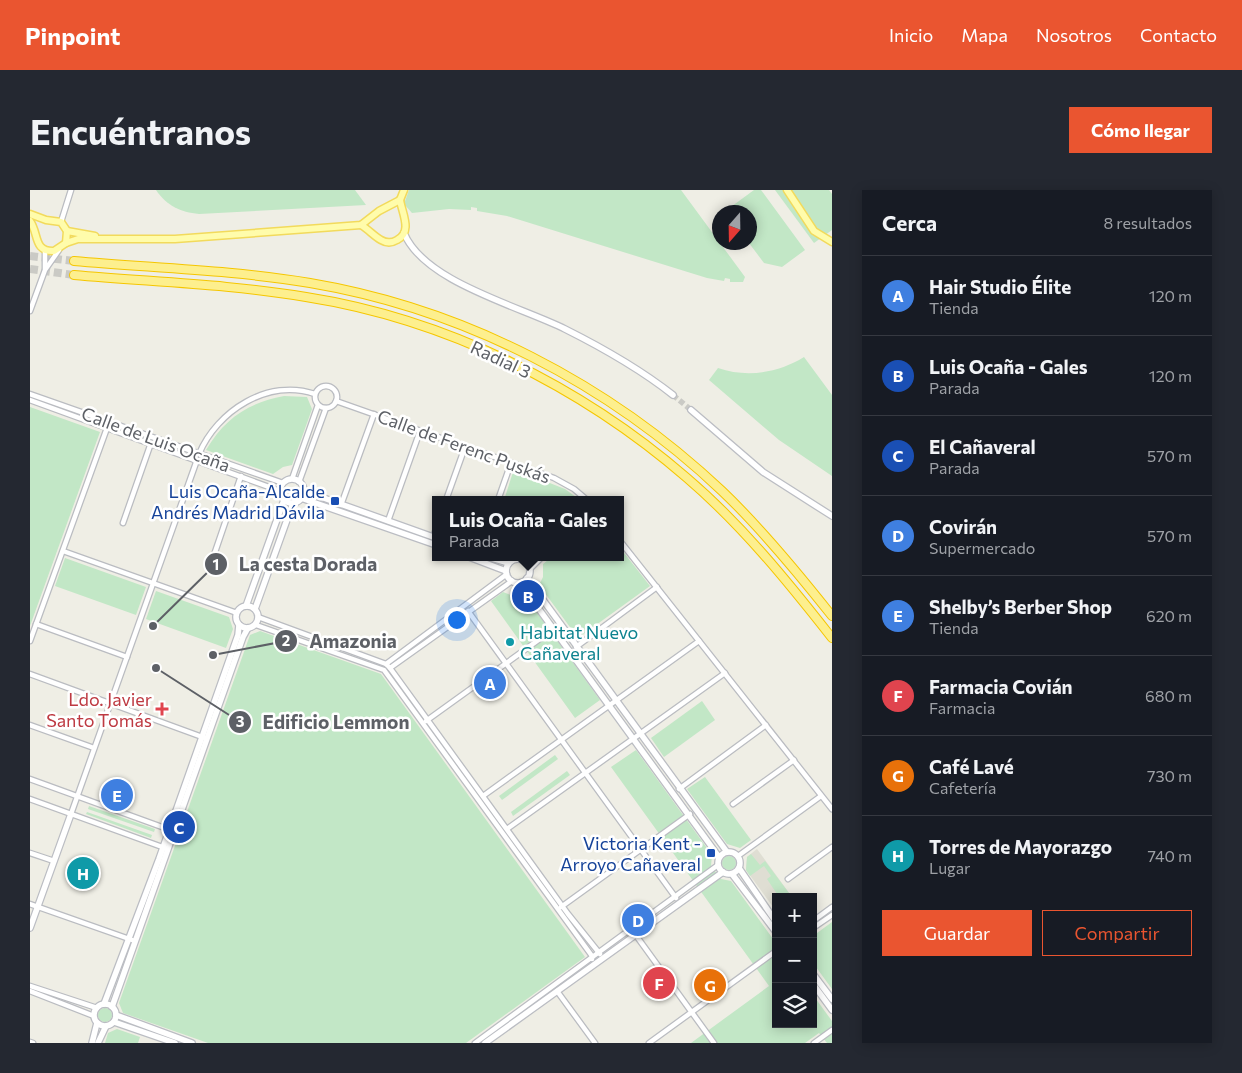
<!DOCTYPE html>
<html lang="es">
<head>
<meta charset="utf-8">
<style>
  :root { --surface:#171b24; --page:#242831; --text:#f1f3f6; --muted:#9ea1a6; --line:#363941; --accent:#ea5530 }
  body { margin:0; font-family:Commissioner,sans-serif; background:var(--page); color:var(--text) }
  .controls { position:absolute; right:15px; bottom:15px; display:grid; overflow:hidden; border-radius:0px; box-shadow:0 2px 12px #0003 }
  .controls button { width:45px; height:45px; display:grid; place-items:center; padding:0; border:0; border-bottom:1px solid var(--line); background:var(--surface); color:var(--text); font:25px sans-serif }
  .compass { position:absolute; left:682px; top:15px; width:45px; height:45px; border-radius:50%; background:var(--surface); box-shadow:0 2px 12px #0003; rotate:200deg }
  .you { position:absolute; left:426px; top:429px; width:18px; height:18px; margin:-12px; border:4px solid #fff; border-radius:50%; background:#1a73e8; box-shadow:0 0 0 8px #1a73e833 }
  .badge { display:grid; place-items:center; width:32px; height:32px; border-radius:50%; background:var(--accent); color:#fff; font-size:16px; font-weight:700 }
  .pin { position:absolute; translate:-50% -50%; border:2px solid #fff; box-shadow:0 1px 5px #0006 }
  .popup { position:absolute; left:402px; top:306px; width:192px; height:65px; box-sizing:border-box; display:grid; place-content:center; border-radius:0px; background:var(--surface); filter:drop-shadow(0 1px 4px #0005); font-size:16px; white-space:nowrap; color:var(--muted) }
  .popup b { font-size:19px; color:var(--text) }
  .popup::after { content:''; position:absolute; left:50%; top:100%; margin-left:-10px; border:10px solid transparent; border-top-color:var(--surface) }
  .list { margin:0; padding:0; list-style:none }
  h2 { display:flex; justify-content:space-between; align-items:center; height:65px; margin:0; padding:0 20px; font-size:21px }
  h2 small { font-size:16px; font-weight:400; color:var(--muted) }
  .list li { display:grid; grid-template-columns:32px 1fr auto; gap:15px; align-items:center; box-sizing:border-box; height:80px; padding:0 20px; border-top:1px solid var(--line) }
  .list b { display:block; font-size:19px; white-space:nowrap }
  .list p { margin:0; font-size:16px; white-space:nowrap; color:var(--muted) }
  .list em { font-size:16px; font-style:normal; color:var(--muted) }
  .actions { display:flex; gap:10px; padding:15px 20px }
  .actions a { flex:1; padding:11px 0; border:1px solid var(--accent); border-radius:0px; text-align:center; font-size:18px; color:var(--accent) }
  .actions .main { background:var(--accent); color:#fff }
  .icon { flex:none; width:28px; height:28px; fill:none; stroke:currentColor; stroke-width:2; stroke-linecap:round; stroke-linejoin:round }
  .map { position:relative; flex:none; width:802px; height:853px; overflow:hidden; border-radius:0px }
  header { display:flex; align-items:center; gap:30px; box-sizing:border-box; height:70px; padding:0 25px; background:var(--accent); color:#fff }
  header strong { font-size:24px }
  nav { display:flex; gap:28px; margin-inline-start:auto; font-size:18px }
  .intro { display:flex; align-items:center; justify-content:space-between; box-sizing:border-box; height:120px; padding:0 30px }
  h1 { margin:0; font-size:35px }
  .button { padding:12px 22px; border-radius:0px; background:var(--accent); color:#fff; font-size:18px; font-weight:700 }
  main { display:flex; gap:30px; padding:0 30px }
  aside { flex:1; background:var(--surface); border-radius:0px; box-shadow:0 2px 12px #0003 }
  .map>svg:first-child { display:block }
  .education { fill:#dfded3 }
  .green { fill:#c2e7c6 }
  .lines { fill:none; stroke-linecap:round; stroke-linejoin:round }
  .secondary-tunnel { stroke:#cacac5; stroke-width:5.5; stroke-dasharray:5.5 3; stroke-linecap:butt }
  .highway-tunnel { stroke:#cacac5; stroke-width:8; stroke-dasharray:8 4; stroke-linecap:butt }
  .street-casing { stroke:#babcc1; stroke-width:7 }
  .secondary-casing { stroke:#bbbdc3; stroke-width:8 }
  .primary-casing { stroke:#f2da5c; stroke-width:9 }
  .highway-casing { stroke:#f5c600; stroke-width:10 }
  .street { stroke:#fff; stroke-width:4.5 }
  .secondary { stroke:#fff; stroke-width:5.5 }
  .primary { stroke:#fffcab; stroke-width:6 }
  .highway { stroke:#fdef8e; stroke-width:8 }
  .transit-dot { fill:#1a4fb4; stroke:#fff; stroke-width:2 }
  .culture-dot { fill:#0f9aa8; stroke:#fff; stroke-width:2 }
  .health-dot { fill:#e0444e; stroke:#fff; stroke-width:2 }
  .labels { text-anchor:middle; dominant-baseline:central; stroke-width:5; stroke-linejoin:round; paint-order:stroke }
  .street-label { font-size:18px; fill:#5d6066; stroke:#fff }
  .transit-label { font-size:18px; fill:#164399; stroke:#fff; text-anchor:end }
  .culture-label { font-size:18px; fill:#0d838f; stroke:#fff; text-anchor:start }
  .health-label { font-size:18px; fill:#be3a42; stroke:#fff; text-anchor:end }
  .leader { fill:none; stroke:#5d6066; stroke-width:2 }
  .callout-dot { fill:#5d6066; stroke:#fff; stroke-width:2 }
  .mark-label { font-size:15px; text-anchor:middle; font-weight:bold; fill:#fff }
  .callout-label { font-size:19px; text-anchor:middle; font-weight:bold; fill:#5d6066; stroke:#fff; stroke-width:5; stroke-linejoin:round; paint-order:stroke }
</style>
</head>
<body>
<header>
<strong>Pinpoint</strong>
<nav><a>Inicio</a><a>Mapa</a><a>Nosotros</a><a>Contacto</a></nav>
</header>
<div class="intro"><h1>Encuéntranos</h1><a class="button">Cómo llegar</a></div>
<main>
<div class="map">
<svg width="802" height="853" viewBox="0 0 802 853">
  <rect width="100%" height="100%" fill="#efeee5"/>
  <path class="education" d="M727,659L762,707H746V721L716,680L717,667Z"/>
  <g class="green">
    <path d="M126,0H325L336,15L169,24C150,22 137,16 126,0Z"/>
    <path d="M379,0H651L715,87L713,92H700V89L695,88L694,91L677,88L477,26L447,21V18L441,17V20L419,19L382,23L374,14Z"/>
    <path d="M724,0H731L775,60L752,77L734,73L719,53L720,22H698V19Z"/>
    <path d="M745,0H799L802,4V40L784,53Z"/>
    <path d="M774,167L802,205V286L749,250L679,190L688,178C717,188 748,183 774,167Z"/>
    <path d="M254,206L277,207L282,219L262,275L253,277L243,284L176,260C195,228 218,213 254,206Z"/>
    <path d="M0,217L70,242L0,436Z"/>
    <path d="M484,279L535,299L550,310H474Z"/>
    <path d="M591,359L620,396L548,448L509,395L513,387V374L522,367H590Z"/>
    <path d="M35,368L116,397L106,425L25,396Z"/>
    <path d="M126,401L199,427L203,439L196,458L116,429Z"/>
    <path d="M473,402L486,407L495,406L570,510L545,528L461,411Z"/>
    <path d="M230,441L351,484L555,767L436,853H178L93,823L89,813L220,445Z"/>
    <path d="M672,511L685,530L634,567L621,548Z"/>
    <path d="M606,560L682,665L681,676L691,689L701,691L746,753V834H783V805L802,831V853H797L789,843L775,853H661L739,796L581,577Z"/>
    <path d="M525,565L528,569L472,610L469,606Z"/>
    <path d="M537,581L540,585L483,626L481,622Z"/>
    <path d="M675,587L721,650L710,658L697,654L657,599Z"/>
    <path d="M59,616L125,639L124,642L58,619Z"/>
    <path d="M57,622L122,645L121,648L56,624Z"/>
    <path d="M721,664L730,675L735,671L762,707H749L737,689L741,686L734,676L720,686L716,680L717,667Z"/>
    <circle cx="699" cy="673" r="7"/>
    <path d="M802,732V799L783,773V746Z"/>
    <circle cx="75" cy="825" r="7"/>
    <path d="M87,839L110,847L108,853H75L78,843Z"/>
  </g>
  <g class="lines">
    <path class="secondary-tunnel" d="M643,205L661,220"/>
    <g class="highway-tunnel">
      <path d="M0,66L44,71"/>
      <path d="M0,79L44,85"/>
    </g>
    <defs>
      <g id="street">
        <path d="M31,32L41,0"/>
        <path d="M15,79V60"/>
        <path d="M0,121L15,80L29,60"/>
        <circle cx="296" cy="207" r="11"/>
        <path d="M0,204L253,293"/>
        <path d="M0,210L250,301"/>
        <path d="M306,211L524,288L544,299L557,310"/>
        <path d="M169,264C187,221 238,188 285,204"/>
        <path d="M262,289L288,215"/>
        <path d="M269,292L296,218"/>
        <path d="M416,310L435,257"/>
        <path d="M468,310L481,273"/>
        <path d="M311,315L344,224"/>
        <path d="M358,331L390,241"/>
        <path d="M93,333L121,253"/>
        <path d="M403,347L406,339"/>
        <path d="M590,351L802,619"/>
        <path d="M33,361L207,423"/>
        <path d="M184,365L211,286"/>
        <path d="M495,372L502,367"/>
        <path d="M500,379L512,367"/>
        <path d="M438,421L646,708"/>
        <path d="M228,427L356,474L360,478L538,724L570,764"/>
        <path d="M6,434L97,467"/>
        <path d="M226,435L354,480L562,766V769"/>
        <path d="M0,451L77,238"/>
        <path d="M546,457L627,397"/>
        <path d="M356,474L477,384"/>
        <path d="M360,478L482,391"/>
        <path d="M0,484L175,548"/>
        <path d="M396,531L525,438"/>
        <path d="M0,535L64,558"/>
        <path d="M0,589L143,641"/>
        <path d="M649,599L736,535"/>
        <path d="M453,606L669,451"/>
        <path d="M0,609L135,658"/>
        <path d="M703,614L764,570"/>
        <path d="M41,624L167,270"/>
        <path d="M477,639L695,483"/>
        <path d="M0,663L24,671"/>
        <path d="M708,666L791,606"/>
        <path d="M758,689L802,657"/>
        <path d="M0,714L105,751"/>
        <path d="M531,717L660,624"/>
        <path d="M783,731L802,717"/>
        <path d="M783,738L802,725"/>
        <path d="M605,744L684,853"/>
        <path d="M0,796L67,818"/>
        <path d="M0,801L64,826"/>
        <path d="M527,801L565,853"/>
        <path d="M0,852L3,853"/>
        <path d="M445,853L688,675"/>
        <path d="M619,853L746,761"/>
        <path d="M784,853L802,840"/>
      </g>
      <g id="secondary">
        <path d="M374,43C394,92 489,116 535,139C573,158 610,179 643,205"/>
        <path d="M661,220L733,282L802,326"/>
        <circle cx="262" cy="301" r="12"/>
        <path d="M274,301L406,348"/>
        <path d="M271,308L406,355"/>
        <path d="M439,367L476,381"/>
        <path d="M458,367L479,373"/>
        <circle cx="488" cy="381" r="12"/>
        <path d="M497,388L697,662"/>
        <path d="M490,393L689,667"/>
        <circle cx="217" cy="427" r="11"/>
        <path d="M216,416L254,310"/>
        <path d="M225,419L263,313"/>
        <circle cx="699" cy="673" r="11"/>
        <path d="M709,678L746,732"/>
        <path d="M702,684L746,742"/>
        <path d="M0,738L41,624"/>
        <path d="M783,784L802,809"/>
        <path d="M783,794L802,820"/>
        <circle cx="75" cy="825" r="11"/>
        <path d="M74,814L129,669L208,445L209,435"/>
        <path d="M82,817L213,447L218,438"/>
        <path d="M86,825L162,853"/>
        <path d="M84,832L145,853"/>
        <path d="M62,853L67,833"/>
        <path d="M68,853L76,836"/>
        <path d="M455,853L693,682"/>
      </g>
      <g id="primary">
        <path d="M757,0L784,41L802,52"/>
        <path d="M370,10L374,0"/>
        <path d="M0,24L16,30L31,32L37,41L36,53"/>
        <path d="M0,31C9,43 3,62 24,61L36,53L48,49H145L331,35L349,21L370,10"/>
        <path d="M331,35C339,40 344,46 351,50C356,53 362,53 367,50C383,42 372,23 370,10"/>
        <path d="M37,41L65,46"/>
      </g>
      <g id="highway">
        <path d="M44,71C123,78 202,80 280,93C434,119 579,194 692,301C732,339 768,383 802,426"/>
        <path d="M44,85C121,92 199,94 276,107C416,129 551,196 657,288C712,335 758,392 802,448"/>
      </g>
    </defs>
    <use href="#street" class="street-casing"/>
    <use href="#secondary" class="secondary-casing"/>
    <use href="#primary" class="primary-casing"/>
    <use href="#highway" class="highway-casing"/>
    <use href="#street" class="street"/>
    <use href="#secondary" class="secondary"/>
    <use href="#primary" class="primary"/>
    <use href="#highway" class="highway"/>
  </g>
  <g class="transit-dot">
    <rect x="300" y="306" width="10" height="10" rx="2.5"/>
    <rect x="676" y="658" width="10" height="10" rx="2.5"/>
  </g>
  <circle class="culture-dot" cx="480" cy="452" r="5"/>
  <path class="health-dot" d="M129.5 511.5h5v5h5v5h-5v5h-5v-5h-5v-5h5z"/>
  <g class="labels">
    <g class="street-label">
      <text transform="translate(471 169) rotate(25)">Radial 3</text>
      <text transform="translate(126 249) rotate(20)">Calle de Luis Ocaña</text>
      <text transform="translate(434 256) rotate(20)">Calle de Ferenc Puskás</text>
    </g>
    <g class="transit-label">
      <text x="295" y="301">Luis Ocaña-Alcalde<tspan x="295" dy="21">Andrés Madrid Dávila</tspan></text>
      <text x="671" y="653">Victoria Kent -<tspan x="671" dy="21">Arroyo Cañaveral</tspan></text>
    </g>
    <g class="culture-label">
      <text x="490" y="442">Habitat Nuevo<tspan x="490" dy="21">Cañaveral</tspan></text>
    </g>
    <g class="health-label">
      <text x="122" y="509">Ldo. Javier<tspan x="122" dy="21">Santo Tomás</tspan></text>
    </g>
  </g>
  <path class="leader" d="M123 436L186 374M183 465L256 451M126 478L210 532"/>
  <g class="callout-dot">
    <circle cx="123" cy="436" r="5"/>
    <circle cx="183" cy="465" r="5"/>
    <circle cx="126" cy="478" r="5"/>
    <circle cx="186" cy="374" r="12"/>
    <circle cx="256" cy="451" r="12"/>
    <circle cx="210" cy="532" r="12"/>
  </g>
  <g class="mark-label">
    <text x="186" y="380">1</text>
    <text x="256" y="456">2</text>
    <text x="210" y="537">3</text>
  </g>
  <g class="callout-label">
    <text x="278" y="381">La cesta Dorada</text>
    <text x="323" y="458">Amazonia</text>
    <text x="306" y="539">Edificio Lemmon</text>
  </g>
</svg>
<div class="controls">
<button>+</button>
<button>−</button>
<button><svg class="icon" aria-label="layers" viewBox="0 0 24 24"><path d="M12 4l9 5-9 5-9-5zM3 14l9 5 9-5"/></svg></button>
</div>
<svg class="compass" viewBox="-18 -18 36 36"><path d="M0-13l5 13h-10z" fill="#e53935"/><path d="M0 13l5-13h-10z" fill="#9ea1a6"/></svg>
<div class="you"></div>
<div class="pin badge" style="left:460px;top:493px;background:#3f7fe0">A</div>
<div class="pin badge" style="left:498px;top:406px;background:#1a4fb4">B</div>
<div class="popup"><b>Luis Ocaña - Gales</b>Parada</div>
<div class="pin badge" style="left:149px;top:637px;background:#1a4fb4">C</div>
<div class="pin badge" style="left:608px;top:730px;background:#3f7fe0">D</div>
<div class="pin badge" style="left:87px;top:605px;background:#3f7fe0">E</div>
<div class="pin badge" style="left:629px;top:793px;background:#e0444e">F</div>
<div class="pin badge" style="left:680px;top:795px;background:#e8710a">G</div>
<div class="pin badge" style="left:53px;top:683px;background:#0f9aa8">H</div>
</div>
<aside>
<h2>Cerca<small>8 resultados</small></h2>
<ul class="list">
<li><span class="badge" style="background:#3f7fe0">A</span><div><b>Hair Studio Élite</b><p>Tienda</p></div><em>120 m</em></li>
<li><span class="badge" style="background:#1a4fb4">B</span><div><b>Luis Ocaña - Gales</b><p>Parada</p></div><em>120 m</em></li>
<li><span class="badge" style="background:#1a4fb4">C</span><div><b>El Cañaveral</b><p>Parada</p></div><em>570 m</em></li>
<li><span class="badge" style="background:#3f7fe0">D</span><div><b>Covirán</b><p>Supermercado</p></div><em>570 m</em></li>
<li><span class="badge" style="background:#3f7fe0">E</span><div><b>Shelby’s Berber Shop</b><p>Tienda</p></div><em>620 m</em></li>
<li><span class="badge" style="background:#e0444e">F</span><div><b>Farmacia Covián</b><p>Farmacia</p></div><em>680 m</em></li>
<li><span class="badge" style="background:#e8710a">G</span><div><b>Café Lavé</b><p>Cafetería</p></div><em>730 m</em></li>
<li><span class="badge" style="background:#0f9aa8">H</span><div><b>Torres de Mayorazgo</b><p>Lugar</p></div><em>740 m</em></li>
</ul>
<div class="actions"><a class="main">Guardar</a><a>Compartir</a></div>
</aside>
</main>
</body>
</html>
